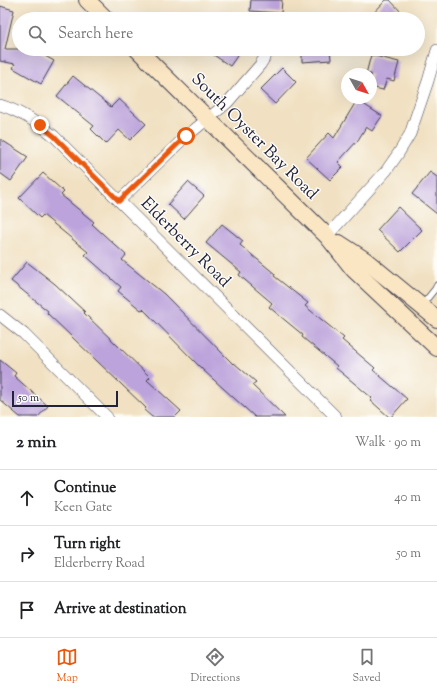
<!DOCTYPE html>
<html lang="en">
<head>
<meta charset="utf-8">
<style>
  :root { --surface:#fff; --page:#f2f2f2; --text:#202124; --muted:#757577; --line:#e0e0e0; --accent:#ea580c }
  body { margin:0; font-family:"Sorts Mill Goudy",serif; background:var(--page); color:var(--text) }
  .compass { position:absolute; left:341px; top:68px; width:36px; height:36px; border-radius:50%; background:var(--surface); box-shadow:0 4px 16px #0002; rotate:129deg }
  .scale { position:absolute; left:12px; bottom:10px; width:106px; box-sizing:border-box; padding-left:4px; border:2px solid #22223b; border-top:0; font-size:11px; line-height:14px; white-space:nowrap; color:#22223b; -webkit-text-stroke:3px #fdfcf7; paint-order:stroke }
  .stop { position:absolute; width:12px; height:12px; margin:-9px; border:3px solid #ea580c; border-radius:50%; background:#fff }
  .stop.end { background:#ea580c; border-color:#fff; box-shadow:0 1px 4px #0008 }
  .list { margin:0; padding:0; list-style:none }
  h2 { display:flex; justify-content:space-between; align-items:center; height:52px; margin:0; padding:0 16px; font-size:17px }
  h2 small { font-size:13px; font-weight:400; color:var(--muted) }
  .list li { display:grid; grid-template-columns:26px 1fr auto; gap:12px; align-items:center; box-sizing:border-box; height:56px; padding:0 16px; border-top:1px solid var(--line) }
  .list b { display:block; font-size:15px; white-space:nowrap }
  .list p { margin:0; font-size:13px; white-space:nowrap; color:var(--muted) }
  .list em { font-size:13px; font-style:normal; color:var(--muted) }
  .icon { flex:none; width:22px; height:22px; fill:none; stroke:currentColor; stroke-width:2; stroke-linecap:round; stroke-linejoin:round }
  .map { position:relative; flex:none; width:437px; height:417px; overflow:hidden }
  .search { position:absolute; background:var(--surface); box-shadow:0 4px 16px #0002; left:12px; right:12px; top:12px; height:44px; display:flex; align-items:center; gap:10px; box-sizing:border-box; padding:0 14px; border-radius:22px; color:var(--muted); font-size:15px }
  .sheet { height:220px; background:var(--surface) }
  nav { display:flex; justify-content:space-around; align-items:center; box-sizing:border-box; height:56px; border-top:1px solid var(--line); background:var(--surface); font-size:11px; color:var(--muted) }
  nav a { display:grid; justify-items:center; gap:2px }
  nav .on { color:var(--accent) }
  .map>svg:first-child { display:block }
  .building { fill:#bca3db }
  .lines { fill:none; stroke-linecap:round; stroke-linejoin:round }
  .service-casing { stroke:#413f4f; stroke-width:7 }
  .minor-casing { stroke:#413f4f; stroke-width:12 }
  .secondary-casing { stroke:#413f4f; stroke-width:18 }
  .service { stroke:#fff; stroke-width:5.5 }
  .minor { stroke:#fff; stroke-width:11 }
  .secondary { stroke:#fbe6c4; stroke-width:16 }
  .route { stroke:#ea580c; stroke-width:5 }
  .labels { text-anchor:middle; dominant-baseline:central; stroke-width:3; stroke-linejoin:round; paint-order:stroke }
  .street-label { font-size:17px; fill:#22223b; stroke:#fdfcf7 }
</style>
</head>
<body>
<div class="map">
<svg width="437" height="417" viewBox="0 0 437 417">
  <rect width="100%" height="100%" fill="#fdfcf7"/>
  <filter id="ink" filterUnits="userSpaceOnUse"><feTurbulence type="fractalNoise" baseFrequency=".025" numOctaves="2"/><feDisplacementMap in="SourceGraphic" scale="8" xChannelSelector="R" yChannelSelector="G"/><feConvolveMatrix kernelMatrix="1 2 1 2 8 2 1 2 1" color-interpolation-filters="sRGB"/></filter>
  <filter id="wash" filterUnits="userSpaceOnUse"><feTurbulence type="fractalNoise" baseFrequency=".012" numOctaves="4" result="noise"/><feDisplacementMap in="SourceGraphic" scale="16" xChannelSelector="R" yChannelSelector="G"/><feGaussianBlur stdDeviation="0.9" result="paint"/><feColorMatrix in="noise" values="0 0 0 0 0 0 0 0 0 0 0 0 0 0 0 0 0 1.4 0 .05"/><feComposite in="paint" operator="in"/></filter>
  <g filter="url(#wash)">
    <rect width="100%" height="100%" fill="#f1e1c2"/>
    <g id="blocks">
      <g class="building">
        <path d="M251,0H282L281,13L250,11Z"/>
        <path d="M386,0H390L401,12L394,19H368Z"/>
        <path d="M0,6L14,10L5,49H33L54,61L41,84L13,68L15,64L0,61Z"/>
        <path d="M205,49H242L230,66Z"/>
        <path d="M302,49H330L331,60L302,62Z"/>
        <path d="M371,55L399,62L394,81L387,79L383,90L371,87V74H366Z"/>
        <path d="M282,68L296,82L275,104L260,90Z"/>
        <path d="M73,76L111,107L119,99L146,124L130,140L119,130L106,144L91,129L94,126L57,96Z"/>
        <path d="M357,100L382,116L372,131L366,127L358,140L338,162L343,167L330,180L306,158L329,133L334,138Z"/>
        <path d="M0,139L28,157L11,181L0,173Z"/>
        <path d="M430,172L437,177V214L412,194Z"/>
        <path d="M43,173L64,192L61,195L94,222L92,224L126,255L122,260L164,294L233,364L234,363L256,382L252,385L285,417H255L203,370L143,309L141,310L118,291L121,287L85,255L88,252L43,215L40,218L19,198Z"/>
        <path d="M188,182L204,196L184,219L168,204Z"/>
        <path d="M398,207L422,230L400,252L377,230Z"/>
        <path d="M222,224L243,241L240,245L275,274L274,276L308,303L305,306L344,338L342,340L375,368L373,370L407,399L391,417H389L370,400L372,398L336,368L337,366L302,337L303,335L269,307L272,303L239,275L241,272L206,243Z"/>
        <path d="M27,262L55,284L85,312L84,313L150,377L147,380L181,411L175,417H152L144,410L146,408L47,313L48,311L11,281Z"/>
        <path d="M0,360L16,373L14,376L48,406L38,417H20L0,400Z"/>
      </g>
    </g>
  </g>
  <g filter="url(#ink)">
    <use href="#blocks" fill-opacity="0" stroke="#413f4f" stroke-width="1"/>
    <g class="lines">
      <defs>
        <path id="service" d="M422,305L435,289L437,285"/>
        <g id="minor">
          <path d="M0,105C20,111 38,123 54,136L336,417"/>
          <path d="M119,201L183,139L227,103L260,65L270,49"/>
          <path d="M327,236L386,171L398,154L410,134L428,81L437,50"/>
          <path d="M0,315L24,334L107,417"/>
        </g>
        <g id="secondary">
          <path d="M87,0L106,19"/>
          <path d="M137,49L327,236L354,270L437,348"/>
          <path d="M339,243L365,260L437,319"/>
        </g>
      </defs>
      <use href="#service" class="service-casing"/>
      <use href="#minor" class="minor-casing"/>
      <use href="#secondary" class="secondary-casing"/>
      <use href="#service" class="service"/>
      <use href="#minor" class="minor"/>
      <use href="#secondary" class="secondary"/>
    </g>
  </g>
  <g class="lines" filter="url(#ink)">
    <path class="route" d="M40,125L54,136L119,201L186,136"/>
  </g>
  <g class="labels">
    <g class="street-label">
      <text transform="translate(254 137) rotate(45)">South Oyster Bay Road</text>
      <text transform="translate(185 243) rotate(45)">Elderberry Road</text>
    </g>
  </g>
</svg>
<svg class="compass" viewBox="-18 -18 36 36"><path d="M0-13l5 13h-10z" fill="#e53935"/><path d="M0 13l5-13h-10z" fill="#757577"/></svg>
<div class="scale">50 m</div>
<div class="stop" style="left:186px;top:136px"></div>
<div class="stop end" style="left:40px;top:125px"></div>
<div class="search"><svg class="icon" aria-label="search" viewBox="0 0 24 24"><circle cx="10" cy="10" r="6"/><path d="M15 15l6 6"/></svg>Search here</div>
</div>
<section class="sheet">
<h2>2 min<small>Walk · 90 m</small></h2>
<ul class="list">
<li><svg class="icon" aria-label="ahead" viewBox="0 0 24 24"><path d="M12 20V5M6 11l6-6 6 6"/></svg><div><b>Continue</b><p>Keen Gate</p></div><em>40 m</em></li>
<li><svg class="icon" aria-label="right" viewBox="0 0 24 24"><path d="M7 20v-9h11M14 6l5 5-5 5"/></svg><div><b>Turn right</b><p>Elderberry Road</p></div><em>50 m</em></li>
<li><svg class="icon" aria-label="arrive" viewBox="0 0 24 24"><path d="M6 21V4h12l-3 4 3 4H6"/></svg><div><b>Arrive at destination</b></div></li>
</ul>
</section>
<nav>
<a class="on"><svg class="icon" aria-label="map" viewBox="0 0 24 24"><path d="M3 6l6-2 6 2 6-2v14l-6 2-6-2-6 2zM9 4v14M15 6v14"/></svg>Map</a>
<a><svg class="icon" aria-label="directions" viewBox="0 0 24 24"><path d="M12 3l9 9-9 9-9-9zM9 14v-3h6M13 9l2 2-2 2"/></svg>Directions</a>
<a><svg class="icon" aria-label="saved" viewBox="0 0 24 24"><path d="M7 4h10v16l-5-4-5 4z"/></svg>Saved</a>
</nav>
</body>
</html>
